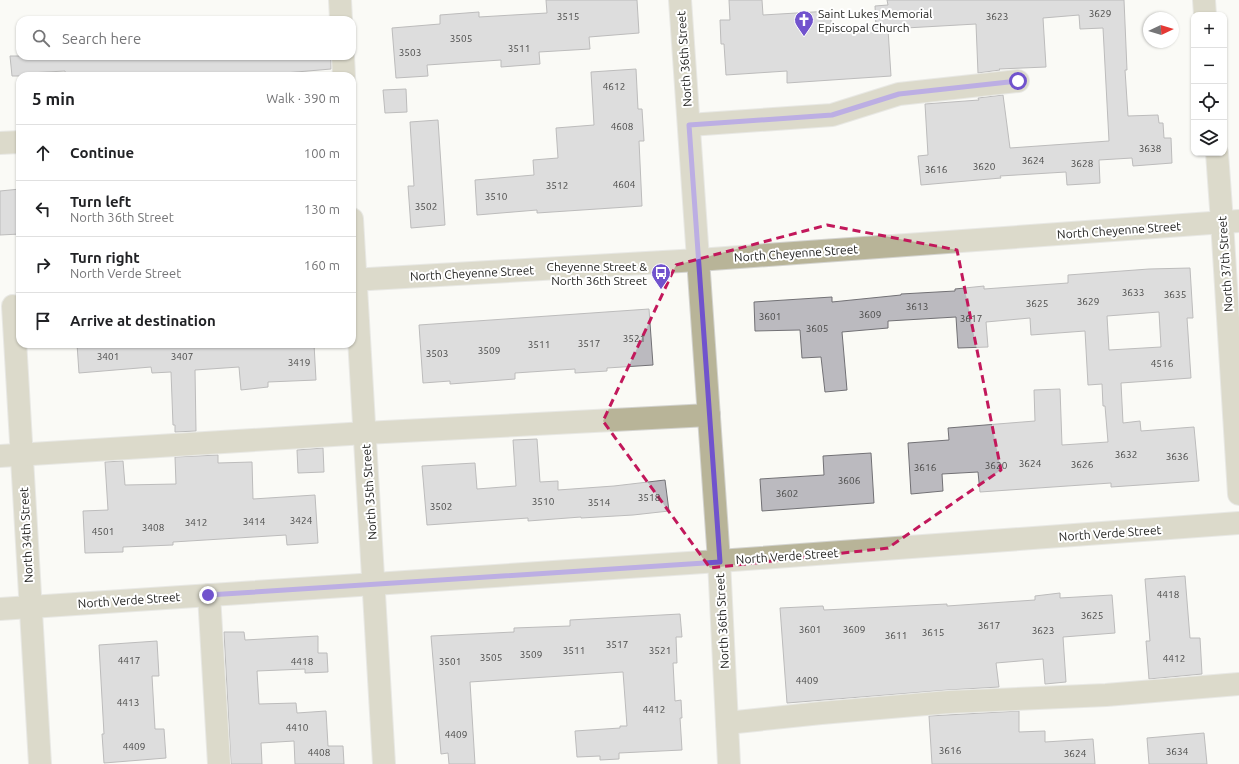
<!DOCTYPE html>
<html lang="en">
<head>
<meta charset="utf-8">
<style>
  :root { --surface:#fff; --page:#f6f6f6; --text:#202124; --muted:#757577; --line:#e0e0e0 }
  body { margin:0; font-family:Ubuntu,sans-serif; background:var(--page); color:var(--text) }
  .controls { position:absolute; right:12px; top:12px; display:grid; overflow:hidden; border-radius:8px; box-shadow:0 1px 3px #0004 }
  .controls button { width:36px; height:36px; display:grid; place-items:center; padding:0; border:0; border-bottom:1px solid var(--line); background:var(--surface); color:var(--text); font:20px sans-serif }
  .compass { position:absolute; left:1143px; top:12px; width:36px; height:36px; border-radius:50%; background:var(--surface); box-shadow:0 1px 3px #0004; rotate:86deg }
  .stop { position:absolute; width:12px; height:12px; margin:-9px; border:3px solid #7153cd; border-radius:50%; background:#fff }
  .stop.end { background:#7153cd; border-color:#fff; box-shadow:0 1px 4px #0008 }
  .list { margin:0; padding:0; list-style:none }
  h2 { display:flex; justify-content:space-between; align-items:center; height:52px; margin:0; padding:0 16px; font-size:17px }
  h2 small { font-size:13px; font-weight:400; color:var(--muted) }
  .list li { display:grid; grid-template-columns:26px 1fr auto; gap:12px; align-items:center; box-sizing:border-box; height:56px; padding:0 16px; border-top:1px solid var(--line) }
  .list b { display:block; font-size:15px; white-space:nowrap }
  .list p { margin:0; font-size:13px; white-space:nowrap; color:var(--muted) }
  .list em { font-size:13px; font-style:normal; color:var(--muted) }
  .icon { flex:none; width:22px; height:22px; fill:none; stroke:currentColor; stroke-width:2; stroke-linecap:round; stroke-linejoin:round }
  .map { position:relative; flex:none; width:1239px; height:764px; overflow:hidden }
  .search { position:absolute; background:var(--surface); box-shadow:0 1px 3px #0004; left:16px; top:16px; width:340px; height:44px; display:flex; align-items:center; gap:10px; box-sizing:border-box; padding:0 14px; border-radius:12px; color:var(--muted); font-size:15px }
  .panel { position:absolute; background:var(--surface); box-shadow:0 1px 3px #0004; left:16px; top:72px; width:340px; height:276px; border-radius:12px }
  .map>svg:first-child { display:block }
  .building { fill:#bbbabf; stroke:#727175; fill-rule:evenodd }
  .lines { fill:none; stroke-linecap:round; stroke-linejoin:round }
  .minor-casing { stroke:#d3d3cf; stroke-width:24 }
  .minor { stroke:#b8b498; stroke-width:22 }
  .route { stroke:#7153cd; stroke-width:5 }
  .marked { fill:none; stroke:#c2185b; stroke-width:3; stroke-dasharray:8 5; stroke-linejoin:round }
  .labels { text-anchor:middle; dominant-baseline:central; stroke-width:4; stroke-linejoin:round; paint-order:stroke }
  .number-label { font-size:10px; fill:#494948 }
  .poi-label { font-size:12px; fill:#232321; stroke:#fff; text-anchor:start }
  .street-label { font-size:12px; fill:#232321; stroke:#fff }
</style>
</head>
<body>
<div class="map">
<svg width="1239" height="764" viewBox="0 0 1239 764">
  <rect width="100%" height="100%" fill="#fafaf5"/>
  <g class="building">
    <path d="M546,0H637L639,33L589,37L590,49L539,52L540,64L501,67V60L427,65L428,76L396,78L392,28L440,24V15L479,12V17L547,13Z"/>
    <path d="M729,0H762L763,15L830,11L832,30L876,27L875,6L888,5L887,0H1124L1127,70H1125L1128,116L1158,115L1159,123H1163L1164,138H1171L1172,163L1133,166L1132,158L1099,160L1100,183L1067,185L1066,172L1000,176L1001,178L921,185L918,156L928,155L925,104L979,100L978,98L1003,95L1010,148L1109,141L1103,28L1080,29L1079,15L1043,18L1046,67L999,69L1000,70L978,73L976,24L888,29L891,76L787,83V71L726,75L724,44H721L720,20H730Z"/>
    <path d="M10,56H331V69L250,76H135V73L66,76L65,71L29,73L30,76H12Z"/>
    <path d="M636,69L638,109H642L644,141H639L642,206L537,213V210L477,215L475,180L534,175L533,160L558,158L556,128L594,125L591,72Z"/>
    <path d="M406,89L407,112L385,113L383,90Z"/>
    <path d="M438,120L445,225L411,228L408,186H414L410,122Z"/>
    <path d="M20,189V234L0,235V191Z"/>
    <path d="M1190,268L1193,318H1187L1191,378L1121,383L1123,423L1140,421L1141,431L1194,427L1199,481L1111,487V483L980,492L978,472L942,474L943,491L911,494L908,443L949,440L948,428L1035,421L1034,390L1060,389L1062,445L1108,442L1105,406H1103L1102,384L1088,385L1085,331L1031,335L1030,318L986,322L988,347L958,348L956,317L888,321V328L842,332L847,390L825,392L821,357L802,358L800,330L755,331L754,302L832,297V302L901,295V294L955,291V289L984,286V289L1068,283V275L1149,269ZM1159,312L1161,347L1109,350L1107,316Z"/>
    <path d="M649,309L653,365L607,368V371L575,373V369L515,373V379L450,384V381L423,383L419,325Z"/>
    <path d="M77,344H314L316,380L268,382V387L241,390L239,367L195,370L196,431L175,432V425H173L171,372L152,373L151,367L79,373Z"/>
    <path d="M537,439L540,482L558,481V490L614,486L665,480L669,511L633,515L581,518V517L528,521V518L427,525L422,466L475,463L477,489L516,486L513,440Z"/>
    <path d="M323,448L324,472L298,473L297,450Z"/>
    <path d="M871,453L874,503L762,511L760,479L824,475L823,456Z"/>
    <path d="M218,455V463L252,462L253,499L315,495L318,543L287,545L286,535L173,542V545L123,547V552L85,553L83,511L108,510L105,462L123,461L125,485L176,484L175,457Z"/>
    <path d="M1185,576L1190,638H1200L1202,674L1149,679L1146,641H1150L1145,579Z"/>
    <path d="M1060,593V598L1112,595L1115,633L1063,637L1066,682L1045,684L1043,659L996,663L999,687L948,690L787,703L780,608L823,606L824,610L947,604V606L1035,600V596Z"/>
    <path d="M680,614L682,637H676L677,663H673L675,701L681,700L682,718H680L682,750L619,753V759L600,760V756L577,757L575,731L620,728V726H627L623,672L470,682L475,764H449L448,753L441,754L431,636L514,632V628L570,626V620Z"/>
    <path d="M224,632H244L245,640L318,636V653H327L328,672L305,673V669L257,671L259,704L296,703L297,713L326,711L328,746H343L344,764H295L294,741L261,743L262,764H231Z"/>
    <path d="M157,641L159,676H152L155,729H164L166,758L104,763L102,734H104L99,645Z"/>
    <path d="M1019,711V732L1045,731V742L1093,739L1095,764H932L929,716Z"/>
    <path d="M1204,733L1207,764H1149L1147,738Z"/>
  </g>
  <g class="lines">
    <defs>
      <g id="minor">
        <path d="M340,0L341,20"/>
        <path d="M680,0L719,561L729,764"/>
        <path d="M1204,0L1205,15"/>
        <path d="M343,56L344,76"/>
        <path d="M689,125L832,115L899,94L1018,81"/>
        <path d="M0,143L20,142"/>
        <path d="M1217,153L1222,222L1239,494"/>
        <path d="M352,219L384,764"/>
        <path d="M352,280L698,260L1239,221"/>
        <path d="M13,306L40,764"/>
        <path d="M0,456L365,433L709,415"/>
        <path d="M209,595L219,764"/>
        <path d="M0,609L719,561L1239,523"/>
        <path d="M727,723L821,713L949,702L1106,695L1239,684"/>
      </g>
    </defs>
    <use href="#minor" class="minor-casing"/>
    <use href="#minor" class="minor"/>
  </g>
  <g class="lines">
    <path class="route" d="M208,595L720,562L689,125L832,115L899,94L1018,81"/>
  </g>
  <path d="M0 0H1239V764H0ZM827,225L957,250L1001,470L888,548L710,568L603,421L676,265Z" fill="#fafaf5" fill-opacity=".55" fill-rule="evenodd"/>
  <path class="marked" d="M827,225L957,250L1001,470L888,548L710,568L603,421L676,265Z"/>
  <defs>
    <symbol id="church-pin" viewBox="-11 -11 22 30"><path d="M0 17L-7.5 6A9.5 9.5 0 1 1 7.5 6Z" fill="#7153cd" stroke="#fff"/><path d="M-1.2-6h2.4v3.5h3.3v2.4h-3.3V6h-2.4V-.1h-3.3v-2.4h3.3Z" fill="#fff"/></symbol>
    <symbol id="bus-pin" viewBox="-11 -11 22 30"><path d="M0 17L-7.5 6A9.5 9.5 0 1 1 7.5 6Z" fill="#7153cd" stroke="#fff"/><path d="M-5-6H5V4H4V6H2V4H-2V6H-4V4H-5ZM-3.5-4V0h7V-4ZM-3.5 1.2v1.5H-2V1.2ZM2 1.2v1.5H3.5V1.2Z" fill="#fff"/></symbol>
  </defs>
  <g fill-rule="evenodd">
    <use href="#church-pin" x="793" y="9" width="22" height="30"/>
    <use href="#bus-pin" x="650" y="262" width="22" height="30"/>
  </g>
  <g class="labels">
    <g class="number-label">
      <text x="1100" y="13">3629</text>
      <text x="568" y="16">3515</text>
      <text x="997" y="16">3623</text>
      <text x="461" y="38">3505</text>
      <text x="519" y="48">3511</text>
      <text x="410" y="52">3503</text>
      <text x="614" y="86">4612</text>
      <text x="622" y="126">4608</text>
      <text x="1150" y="148">3638</text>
      <text x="1033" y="160">3624</text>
      <text x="1082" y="163">3628</text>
      <text x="984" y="166">3620</text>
      <text x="936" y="169">3616</text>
      <text x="624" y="184">4604</text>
      <text x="557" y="185">3512</text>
      <text x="496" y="196">3510</text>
      <text x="426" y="206">3502</text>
      <text x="1133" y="292">3633</text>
      <text x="1175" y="294">3635</text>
      <text x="1088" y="301">3629</text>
      <text x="1037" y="303">3625</text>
      <text x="917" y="306">3613</text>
      <text x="870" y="314">3609</text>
      <text x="770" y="316">3601</text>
      <text x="971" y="318">3617</text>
      <text x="817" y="328">3605</text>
      <text x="634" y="338">3521</text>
      <text x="589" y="343">3517</text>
      <text x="539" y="344">3511</text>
      <text x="489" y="350">3509</text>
      <text x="437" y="353">3503</text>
      <text x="108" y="356">3401</text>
      <text x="182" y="356">3407</text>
      <text x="299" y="362">3419</text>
      <text x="1162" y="363">4516</text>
      <text x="1126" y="454">3632</text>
      <text x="1177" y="456">3636</text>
      <text x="1030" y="463">3624</text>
      <text x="1082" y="464">3626</text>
      <text x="996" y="465">3620</text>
      <text x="925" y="467">3616</text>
      <text x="849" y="480">3606</text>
      <text x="787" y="493">3602</text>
      <text x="649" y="497">3518</text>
      <text x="543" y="501">3510</text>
      <text x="599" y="502">3514</text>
      <text x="441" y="506">3502</text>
      <text x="301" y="520">3424</text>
      <text x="254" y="521">3414</text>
      <text x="196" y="522">3412</text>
      <text x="153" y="527">3408</text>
      <text x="103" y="531">4501</text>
      <text x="1168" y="594">4418</text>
      <text x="1092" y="615">3625</text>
      <text x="989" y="625">3617</text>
      <text x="810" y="629">3601</text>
      <text x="854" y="629">3609</text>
      <text x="1043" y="630">3623</text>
      <text x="933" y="632">3615</text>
      <text x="896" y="635">3611</text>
      <text x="617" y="644">3517</text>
      <text x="574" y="650">3511</text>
      <text x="660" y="650">3521</text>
      <text x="531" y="654">3509</text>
      <text x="491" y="657">3505</text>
      <text x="1174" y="658">4412</text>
      <text x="129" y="660">4417</text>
      <text x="302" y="661">4418</text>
      <text x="450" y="661">3501</text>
      <text x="807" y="680">4409</text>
      <text x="128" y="702">4413</text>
      <text x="654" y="709">4412</text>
      <text x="297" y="727">4410</text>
      <text x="456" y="734">4409</text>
      <text x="134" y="746">4409</text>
      <text x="950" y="750">3616</text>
      <text x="1177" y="751">3634</text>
      <text x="319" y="752">4408</text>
      <text x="1075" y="753">3624</text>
    </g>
    <g class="poi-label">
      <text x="818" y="13">Saint Lukes Memorial<tspan x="818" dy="14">Episcopal Church</tspan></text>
      <text x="647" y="266" text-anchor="end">Cheyenne Street &amp;<tspan x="647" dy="14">North 36th Street</tspan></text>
    </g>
    <g class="street-label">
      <text transform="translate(684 59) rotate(-94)">North 36th Street</text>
      <text transform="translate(1119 230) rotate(-4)">North Cheyenne Street</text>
      <text transform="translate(796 253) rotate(-4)">North Cheyenne Street</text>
      <text transform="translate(1225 264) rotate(-94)">North 37th Street</text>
      <text transform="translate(472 273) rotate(-3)">North Cheyenne Street</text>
      <text transform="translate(369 492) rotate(-94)">North 35th Street</text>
      <text transform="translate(1110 533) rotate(-4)">North Verde Street</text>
      <text transform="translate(26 535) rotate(-93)">North 34th Street</text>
      <text transform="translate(787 556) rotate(-4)">North Verde Street</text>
      <text transform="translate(129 600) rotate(-4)">North Verde Street</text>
      <text transform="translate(722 621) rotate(-93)">North 36th Street</text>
    </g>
  </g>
</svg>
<div class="controls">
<button>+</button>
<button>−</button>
<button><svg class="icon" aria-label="locate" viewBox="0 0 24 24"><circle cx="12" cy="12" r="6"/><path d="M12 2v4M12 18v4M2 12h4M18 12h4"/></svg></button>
<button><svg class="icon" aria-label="layers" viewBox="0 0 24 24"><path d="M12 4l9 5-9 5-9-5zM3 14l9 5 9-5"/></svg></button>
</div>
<svg class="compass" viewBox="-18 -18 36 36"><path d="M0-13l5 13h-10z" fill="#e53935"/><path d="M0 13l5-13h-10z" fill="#757577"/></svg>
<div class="stop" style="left:1018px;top:81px"></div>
<div class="stop end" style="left:208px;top:595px"></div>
<div class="search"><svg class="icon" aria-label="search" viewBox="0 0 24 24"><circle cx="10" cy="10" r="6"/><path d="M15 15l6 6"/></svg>Search here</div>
<section class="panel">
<h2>5 min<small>Walk · 390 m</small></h2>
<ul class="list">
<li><svg class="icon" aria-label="ahead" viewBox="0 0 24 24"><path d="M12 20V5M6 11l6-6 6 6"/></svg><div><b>Continue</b></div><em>100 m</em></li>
<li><svg class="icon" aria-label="left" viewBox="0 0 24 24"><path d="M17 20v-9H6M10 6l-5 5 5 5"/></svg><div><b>Turn left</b><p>North 36th Street</p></div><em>130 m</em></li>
<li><svg class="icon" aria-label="right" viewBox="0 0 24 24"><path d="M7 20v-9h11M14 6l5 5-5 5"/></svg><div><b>Turn right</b><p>North Verde Street</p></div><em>160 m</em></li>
<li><svg class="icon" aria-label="arrive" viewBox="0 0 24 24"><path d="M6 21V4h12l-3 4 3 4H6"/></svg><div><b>Arrive at destination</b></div></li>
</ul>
</section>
</div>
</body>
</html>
